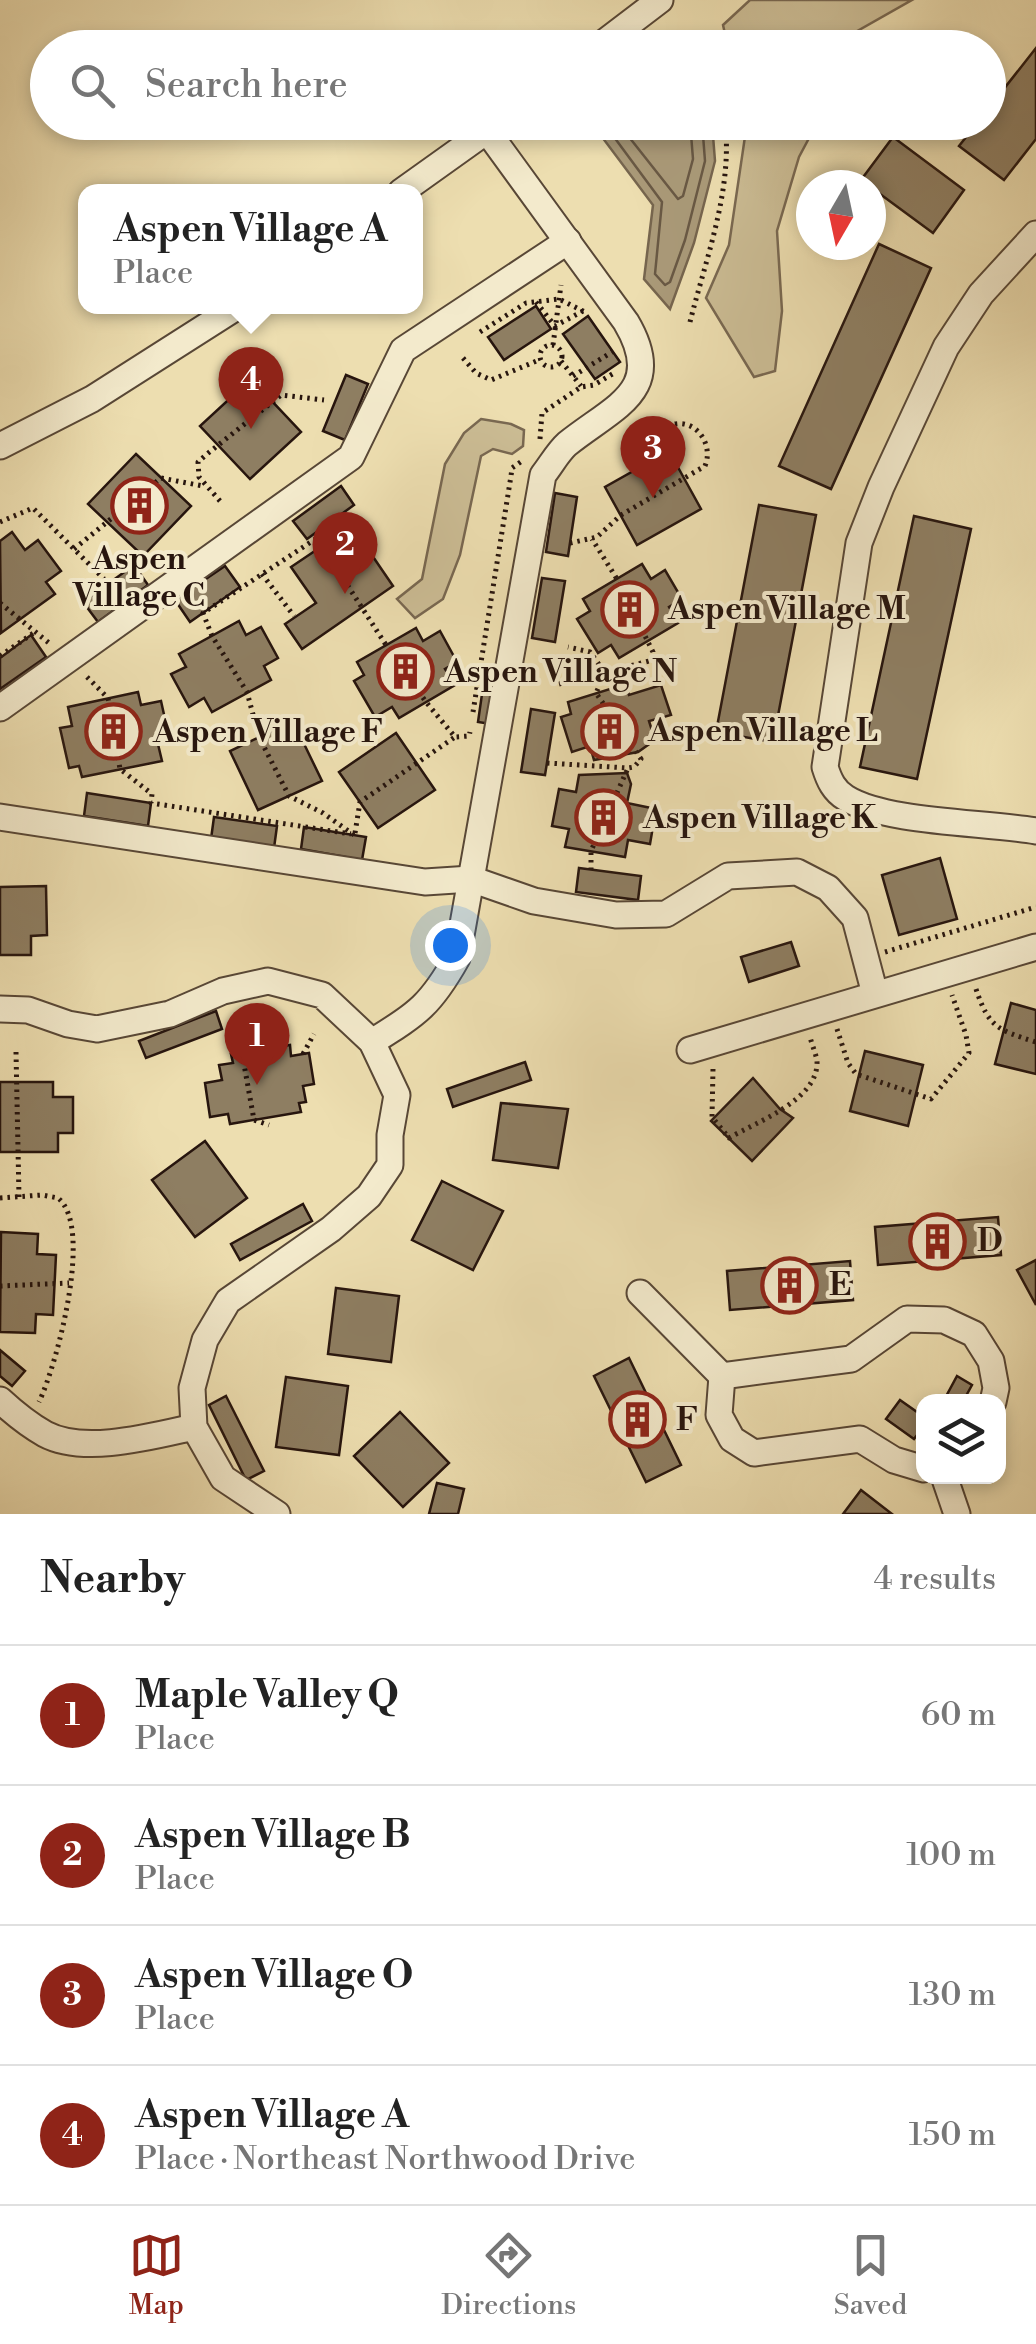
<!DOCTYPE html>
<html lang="en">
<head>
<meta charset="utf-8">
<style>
  :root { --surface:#fff; --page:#f2f2f2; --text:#222; --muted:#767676; --line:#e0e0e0; --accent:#8f2418 }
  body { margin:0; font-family:"Libre Bodoni",serif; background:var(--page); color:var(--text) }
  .controls { position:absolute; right:30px; bottom:30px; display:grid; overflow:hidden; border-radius:20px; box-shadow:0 5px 15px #0003 }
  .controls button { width:90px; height:90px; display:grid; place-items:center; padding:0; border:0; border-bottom:2px solid var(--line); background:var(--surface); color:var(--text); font:50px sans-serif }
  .compass { position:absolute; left:796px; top:170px; width:90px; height:90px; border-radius:50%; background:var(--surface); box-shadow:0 5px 15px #0003; rotate:189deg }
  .you { position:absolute; left:450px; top:945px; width:35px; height:35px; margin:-25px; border:8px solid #fff; border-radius:50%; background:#1a73e8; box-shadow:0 0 0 15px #1a73e833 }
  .badge { display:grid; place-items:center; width:65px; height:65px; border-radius:50%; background:var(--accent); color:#fff; font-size:32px; font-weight:700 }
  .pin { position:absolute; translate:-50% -82px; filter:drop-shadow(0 2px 5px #0008) }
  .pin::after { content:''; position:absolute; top:52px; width:35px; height:30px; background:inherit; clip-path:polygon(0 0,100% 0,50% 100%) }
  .popup { position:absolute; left:78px; top:184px; width:345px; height:130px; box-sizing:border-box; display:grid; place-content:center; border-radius:20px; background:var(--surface); filter:drop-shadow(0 2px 8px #0005); font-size:32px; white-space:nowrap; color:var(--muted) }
  .popup b { font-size:38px; color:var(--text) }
  .popup::after { content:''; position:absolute; left:50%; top:100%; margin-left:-20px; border:20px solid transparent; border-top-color:var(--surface) }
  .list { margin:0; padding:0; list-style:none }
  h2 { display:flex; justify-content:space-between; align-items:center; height:130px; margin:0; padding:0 40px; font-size:42px }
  h2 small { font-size:32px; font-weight:400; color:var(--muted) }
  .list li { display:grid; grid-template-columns:65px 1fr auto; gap:30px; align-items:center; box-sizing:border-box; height:140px; padding:0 40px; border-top:2px solid var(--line) }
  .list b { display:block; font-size:38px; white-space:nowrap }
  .list p { margin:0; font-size:32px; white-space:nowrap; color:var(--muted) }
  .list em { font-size:32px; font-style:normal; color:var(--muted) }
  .icon { flex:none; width:55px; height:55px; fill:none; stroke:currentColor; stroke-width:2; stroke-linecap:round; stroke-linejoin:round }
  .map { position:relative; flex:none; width:1036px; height:1514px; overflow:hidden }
  .search { position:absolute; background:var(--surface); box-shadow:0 5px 15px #0003; left:30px; right:30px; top:30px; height:110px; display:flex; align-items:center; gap:25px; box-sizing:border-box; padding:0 35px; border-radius:55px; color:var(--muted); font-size:38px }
  .sheet { height:690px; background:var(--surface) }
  nav { display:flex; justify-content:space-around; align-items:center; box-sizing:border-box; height:140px; border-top:2px solid var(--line); background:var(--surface); font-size:28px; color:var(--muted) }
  nav a { display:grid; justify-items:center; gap:5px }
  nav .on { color:var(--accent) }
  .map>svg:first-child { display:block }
  .green { fill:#cbbc94; stroke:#796851; stroke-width:2.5 }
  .water { fill:#aa9a79; stroke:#76654e; stroke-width:2.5 }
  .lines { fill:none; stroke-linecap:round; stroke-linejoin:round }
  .shore { stroke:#685844; stroke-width:2.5 }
  .building { fill:#8e7e62; stroke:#27150e; stroke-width:2.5 }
  .minor-casing { stroke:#584736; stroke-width:29 }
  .path { stroke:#27150e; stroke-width:5; stroke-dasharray:2.5 5; stroke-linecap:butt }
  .minor { stroke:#f3eacc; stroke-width:25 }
  .labels { text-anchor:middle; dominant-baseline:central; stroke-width:8; stroke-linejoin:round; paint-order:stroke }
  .poi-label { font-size:32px; font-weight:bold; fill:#27150e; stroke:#f3eacc; text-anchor:start }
</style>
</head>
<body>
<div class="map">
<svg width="1036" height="1514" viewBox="0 0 1036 1514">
  <rect width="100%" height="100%" fill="#eddeb0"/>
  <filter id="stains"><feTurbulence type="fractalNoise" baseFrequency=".002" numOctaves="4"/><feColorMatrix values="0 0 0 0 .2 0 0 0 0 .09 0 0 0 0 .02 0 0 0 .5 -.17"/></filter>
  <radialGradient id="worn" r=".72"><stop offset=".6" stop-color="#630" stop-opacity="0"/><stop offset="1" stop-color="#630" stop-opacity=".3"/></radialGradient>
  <g class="green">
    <path d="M750,0H912L829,47H728L723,25Z"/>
    <path d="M747,123H817L799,157L777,231L782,311L775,371L754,377L706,298L729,245Z"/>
    <path d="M481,419L511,424L524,430L523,446L512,454L493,449L481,456L460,555L443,599L415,618L397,599L422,579L445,464L464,433Z"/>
  </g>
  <path class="water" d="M611,122L712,123L715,161L694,243L670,309L644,279L653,205L599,133Z"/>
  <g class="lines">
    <g class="shore">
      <path d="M617,122L614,137L662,202L655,274L665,285L670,282L685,240L705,161L702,122"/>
      <path d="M629,122V137L678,199L683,196L693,159L690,122"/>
    </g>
  </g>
  <g class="building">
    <path d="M1036,48V139L1004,180L959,146L978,122H988V109Z"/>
    <path d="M893,137L964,190L933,233L861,180Z"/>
    <path d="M879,244L931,268L831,489L779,466Z"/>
    <path d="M536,306L551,329L504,360L488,337Z"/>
    <path d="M588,316L620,362L595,379L563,334Z"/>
    <path d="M346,375L368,384L345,440L323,431Z"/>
    <path d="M251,379L301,432L250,479L200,426Z"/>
    <path d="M669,451L701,509L637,545L605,487Z"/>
    <path d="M136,454L191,506L143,556L88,504Z"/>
    <path d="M341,486L354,505L307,539L293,521Z"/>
    <path d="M555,493L577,497L568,556L546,552Z"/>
    <path d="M759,505L816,515L773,742L716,732Z"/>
    <path d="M914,516L971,529L917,779L860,767Z"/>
    <path d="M352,526L393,586L302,649L285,624L316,603L291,567Z"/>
    <path d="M12,532L25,550L38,540L61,571L46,582L55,594L1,633L0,541Z"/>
    <path d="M642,564L651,579L665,570L682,599L669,607L678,623L619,658L611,645L598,653L577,619L590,611L583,599Z"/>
    <path d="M134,565L148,585L98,622L83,602Z"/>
    <path d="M225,566L240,587L190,622L175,600Z"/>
    <path d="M542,578L565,581L555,642L532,638Z"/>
    <path d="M239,621L246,635L261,627L278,658L264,666L271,680L212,712L204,698L189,707L171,674L186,667L179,654Z"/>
    <path d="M416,628L423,641L440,631L457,662L445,669L455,685L399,718L392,707L375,717L354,681L364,675L357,662Z"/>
    <path d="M31,635L46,657L0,689V658Z"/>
    <path d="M486,666L506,668L498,725L478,722Z"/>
    <path d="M626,684L629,695L661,685L671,715L649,721L655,740L638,752L594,760L590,746L572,752L561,717L571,714L568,702Z"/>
    <path d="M138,692L141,705L161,701L169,737L157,740L162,761L82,777L79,766L69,768L60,728L72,726L68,707Z"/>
    <path d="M531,709L555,713L545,775L521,772Z"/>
    <path d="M293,721L322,781L258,810L230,751Z"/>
    <path d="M396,733L435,790L378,828L339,772Z"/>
    <path d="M627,773L631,784L627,803L656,809L650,844L628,840L625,857L565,847L569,829L552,826L559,789L576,792L579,775Z"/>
    <path d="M87,793L151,803L148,826L84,816Z"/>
    <path d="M214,817L277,826L274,848L211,839Z"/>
    <path d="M304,827L366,837L362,860L301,849Z"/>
    <path d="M940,858L957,919L899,935L882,875Z"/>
    <path d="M579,868L641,876L638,900L576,892Z"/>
    <path d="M46,886L47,935L31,936V955H0V887Z"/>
    <path d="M791,942L799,966L749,982L741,957Z"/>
    <path d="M1011,1003L1036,1010V1074L995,1064Z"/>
    <path d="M216,1011L222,1029L146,1058L139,1041Z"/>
    <path d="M290,1045L291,1056L309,1053L314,1084L303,1086L306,1102L299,1103L301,1112L230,1124L228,1114L210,1117L205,1083L222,1080L219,1065L233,1063L231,1054Z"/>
    <path d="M865,1051L923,1065L908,1126L850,1111Z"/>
    <path d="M525,1062L531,1080L453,1107L447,1089Z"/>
    <path d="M753,1078L780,1109L793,1118L752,1161L711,1121Z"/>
    <path d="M0,1082H53V1097H73V1133H58V1152H0Z"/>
    <path d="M501,1103L568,1109L558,1168L493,1160Z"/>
    <path d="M205,1141L247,1198L195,1237L152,1180Z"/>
    <path d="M442,1181L503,1211L473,1270L412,1240Z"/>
    <path d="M303,1204L312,1221L240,1260L231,1244Z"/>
    <path d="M998,1217L1001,1255L878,1265L875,1227Z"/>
    <path d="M1,1232L38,1234L37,1254L56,1255L53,1315L36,1314L35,1333L0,1332Z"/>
    <path d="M1036,1260V1305L1017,1270Z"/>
    <path d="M850,1261L853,1300L730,1310L727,1271Z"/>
    <path d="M336,1288L399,1296L391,1362L328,1354Z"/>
    <path d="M0,1350L25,1371L12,1386L0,1376Z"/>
    <path d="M629,1358L681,1465L646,1482L594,1376Z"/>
    <path d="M957,1376L972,1385L966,1396L972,1402H943Z"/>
    <path d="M286,1377L348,1386L339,1455L276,1447Z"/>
    <path d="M226,1396L264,1471L246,1480L209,1405Z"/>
    <path d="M900,1400L924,1417V1426L914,1439L886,1419Z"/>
    <path d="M400,1412L449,1463L403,1507L354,1456Z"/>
    <path d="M437,1483L464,1489L458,1514H429Z"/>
    <path d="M861,1490L892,1514H843Z"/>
  </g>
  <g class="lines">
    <defs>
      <g id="minor">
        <path d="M597,48L660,0"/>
        <path d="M401,192L499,122"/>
        <path d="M1036,234L981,294L946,347L881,487L859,543L825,767C829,780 834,791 846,798C886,823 985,822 1036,831"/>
        <path d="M0,446L92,399L238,306"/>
        <path d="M0,708L351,457L403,350L568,241"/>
        <path d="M0,817L425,882L471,879L534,901L616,915L666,914L728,876L797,872L828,888L855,918L875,994"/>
        <path d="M0,1009L28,1010L68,1024L97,1029L170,1014L223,991L268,981L322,995L372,1042L397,1095L390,1135V1165L369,1196L331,1229L228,1301L205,1340L192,1388L194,1427L223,1478L277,1514"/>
        <path d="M372,1042C418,1013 430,1006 457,958L543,475C551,465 558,452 567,444C614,406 667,391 626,322L487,131"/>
        <path d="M690,1050L1036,947"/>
        <path d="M640,1293L722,1376L719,1415L732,1439L754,1453L860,1439L894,1460L924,1469"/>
        <path d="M722,1376L851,1359L907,1319L944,1320L974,1334L991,1361L996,1388L993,1402"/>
        <path d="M0,1400C13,1412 29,1425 45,1434C84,1455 153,1436 194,1427"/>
        <path d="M944,1476L957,1514"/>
      </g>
    </defs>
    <use href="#minor" class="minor-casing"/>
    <g class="path">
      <path d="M536,302L555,326L583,311"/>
      <path d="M690,322C706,258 733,189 725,122"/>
      <path d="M480,332L526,303L559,299L587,313"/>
      <circle cx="551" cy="356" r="11"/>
      <path d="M553,345L561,285"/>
      <path d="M463,358L476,373L491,380L539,360"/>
      <path d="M561,361L581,386"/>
      <path d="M573,376L612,352"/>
      <path d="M540,439L542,413L581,387L594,385L614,373"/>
      <path d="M220,501L199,477L198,462L207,454L281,395L324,400"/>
      <path d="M0,522L33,508L104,579"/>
      <path d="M570,543L597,537L621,515L705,466C714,445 696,417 671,425C664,427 655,434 649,437L636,421"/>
      <path d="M74,549L161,478L203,486"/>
      <path d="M262,574L294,616"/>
      <path d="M0,603L49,643"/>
      <path d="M0,656L35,632"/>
      <path d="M87,677L108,698L120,769L152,794L151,803L351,834"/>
      <path d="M559,684L653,660V652L617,579L592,539"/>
      <path d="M473,712L511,476L512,468L522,461"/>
      <path d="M547,763L628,768L634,767L641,759L596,693L605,673L590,652L568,647"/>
      <path d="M355,833L360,802L455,737"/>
      <path d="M354,835L323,813L289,796L259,737L247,692L212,636L203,613L317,538L386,645L426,702L455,737L469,736L470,732"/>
      <path d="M591,870V851L628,768"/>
      <path d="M885,952L1036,907"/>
      <path d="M976,989C989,1028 998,1030 1036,1042"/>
      <path d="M253,1026L242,1053L254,1120L269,1125"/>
      <path d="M837,1029L848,1063L856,1074L931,1099L969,1053L966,1035L952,995"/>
      <path d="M16,1052L19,1197"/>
      <path d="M303,1054L314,1034"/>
      <path d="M713,1069L712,1117L729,1138C756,1122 819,1100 817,1061C816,1054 812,1045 810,1037"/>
      <path d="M0,1198L42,1195L58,1198C94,1227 57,1364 39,1402"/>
      <path d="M0,1286L69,1283"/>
    </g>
    <use href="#minor" class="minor"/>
  </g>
  <defs>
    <symbol id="building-ring" viewBox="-11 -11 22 22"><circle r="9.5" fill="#f3eacc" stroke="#8f2418" stroke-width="1.5"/><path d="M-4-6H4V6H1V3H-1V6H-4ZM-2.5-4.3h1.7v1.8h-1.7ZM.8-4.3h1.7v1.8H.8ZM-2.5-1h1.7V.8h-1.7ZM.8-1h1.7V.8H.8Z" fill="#8f2418"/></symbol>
  </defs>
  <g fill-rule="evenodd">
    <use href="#building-ring" x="108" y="474" width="63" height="63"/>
    <use href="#building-ring" x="598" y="578" width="63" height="63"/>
    <use href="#building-ring" x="374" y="640" width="63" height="63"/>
    <use href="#building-ring" x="578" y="700" width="63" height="63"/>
    <use href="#building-ring" x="82" y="700" width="63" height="63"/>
    <use href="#building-ring" x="572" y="786" width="63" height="63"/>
    <use href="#building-ring" x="906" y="1210" width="63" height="63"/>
    <use href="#building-ring" x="758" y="1254" width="63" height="63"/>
    <use href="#building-ring" x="606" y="1388" width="63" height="63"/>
  </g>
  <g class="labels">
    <g class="poi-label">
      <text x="139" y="559" text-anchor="middle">Aspen<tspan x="139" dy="37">Village C</tspan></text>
      <text x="668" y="609">Aspen Village M</text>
      <text x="444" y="672">Aspen Village N</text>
      <text x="648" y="731">Aspen Village L</text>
      <text x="153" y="732">Aspen Village F</text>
      <text x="643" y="818">Aspen Village K</text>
      <text x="977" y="1241">D</text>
      <text x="829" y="1285">E</text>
      <text x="676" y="1420">F</text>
    </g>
  </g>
  <rect width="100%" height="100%" filter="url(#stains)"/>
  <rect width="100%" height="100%" fill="url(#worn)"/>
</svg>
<div class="controls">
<button><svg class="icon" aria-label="layers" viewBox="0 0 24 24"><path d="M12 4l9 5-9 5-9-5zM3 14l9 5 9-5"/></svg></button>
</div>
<svg class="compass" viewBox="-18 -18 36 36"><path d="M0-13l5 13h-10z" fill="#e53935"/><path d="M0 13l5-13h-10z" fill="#767676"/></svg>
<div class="you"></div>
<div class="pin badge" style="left:257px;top:1085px">1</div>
<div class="pin badge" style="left:345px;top:594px">2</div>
<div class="pin badge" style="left:653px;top:498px">3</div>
<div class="pin badge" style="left:251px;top:429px">4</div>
<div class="popup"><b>Aspen Village A</b>Place</div>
<div class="search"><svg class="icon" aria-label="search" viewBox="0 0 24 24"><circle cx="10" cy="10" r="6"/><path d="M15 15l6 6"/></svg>Search here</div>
</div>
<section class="sheet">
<h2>Nearby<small>4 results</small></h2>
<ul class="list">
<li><span class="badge">1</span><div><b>Maple Valley Q</b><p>Place</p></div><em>60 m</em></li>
<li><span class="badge">2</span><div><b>Aspen Village B</b><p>Place</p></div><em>100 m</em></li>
<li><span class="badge">3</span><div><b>Aspen Village O</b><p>Place</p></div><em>130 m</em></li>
<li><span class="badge">4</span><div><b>Aspen Village A</b><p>Place · Northeast Northwood Drive</p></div><em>150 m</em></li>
</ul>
</section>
<nav>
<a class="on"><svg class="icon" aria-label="map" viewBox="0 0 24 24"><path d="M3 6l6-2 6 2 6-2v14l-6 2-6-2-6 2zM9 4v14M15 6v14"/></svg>Map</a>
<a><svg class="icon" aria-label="directions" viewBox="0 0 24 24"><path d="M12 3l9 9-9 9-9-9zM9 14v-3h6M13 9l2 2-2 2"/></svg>Directions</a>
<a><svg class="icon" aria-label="saved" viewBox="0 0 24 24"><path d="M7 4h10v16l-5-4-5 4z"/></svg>Saved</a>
</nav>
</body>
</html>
